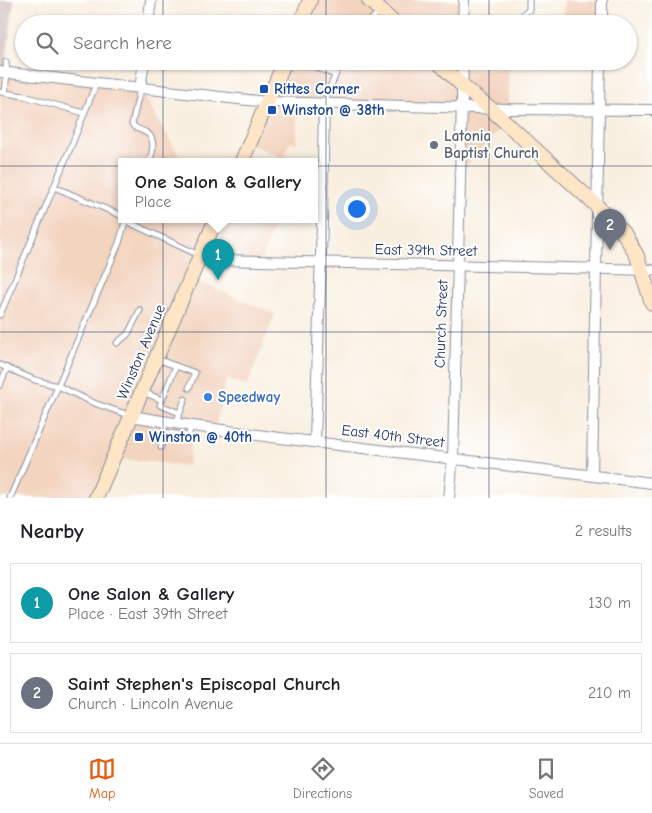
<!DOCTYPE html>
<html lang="en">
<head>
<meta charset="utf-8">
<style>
  :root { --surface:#fff; --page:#f6f6f6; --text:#202124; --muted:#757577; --line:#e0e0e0; --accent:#ea580c }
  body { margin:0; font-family:"Comic Neue",sans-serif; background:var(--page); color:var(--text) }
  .you { position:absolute; left:356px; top:208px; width:18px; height:18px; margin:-12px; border:4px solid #fff; border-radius:50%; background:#1a73e8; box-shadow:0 0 0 8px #1a73e833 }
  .badge { display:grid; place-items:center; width:32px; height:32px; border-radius:50%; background:var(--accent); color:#fff; font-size:16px; font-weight:700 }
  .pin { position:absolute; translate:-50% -41px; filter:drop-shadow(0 1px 2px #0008) }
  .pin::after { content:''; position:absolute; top:26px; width:18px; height:15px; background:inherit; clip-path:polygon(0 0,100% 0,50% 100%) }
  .popup { position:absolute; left:118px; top:158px; width:200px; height:65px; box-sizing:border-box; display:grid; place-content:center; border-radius:0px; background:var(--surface); filter:drop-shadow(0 1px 4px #0005); font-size:16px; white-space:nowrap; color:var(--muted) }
  .popup b { font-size:19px; color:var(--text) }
  .popup::after { content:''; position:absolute; left:50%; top:100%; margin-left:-10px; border:10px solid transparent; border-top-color:var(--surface) }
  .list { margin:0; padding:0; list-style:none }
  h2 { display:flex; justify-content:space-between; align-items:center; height:65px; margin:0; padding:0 20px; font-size:21px }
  h2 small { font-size:16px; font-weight:400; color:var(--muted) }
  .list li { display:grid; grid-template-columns:32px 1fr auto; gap:15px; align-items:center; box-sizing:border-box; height:80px; margin:0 10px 10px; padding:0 10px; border:1px solid var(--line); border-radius:0px }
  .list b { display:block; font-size:19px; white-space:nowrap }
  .list p { margin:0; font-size:16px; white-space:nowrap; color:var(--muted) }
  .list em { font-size:16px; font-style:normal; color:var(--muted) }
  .icon { flex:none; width:28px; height:28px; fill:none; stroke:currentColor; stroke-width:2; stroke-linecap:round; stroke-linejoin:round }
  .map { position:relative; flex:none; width:652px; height:498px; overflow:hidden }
  .search { position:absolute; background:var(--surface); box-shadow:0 1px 4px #0004; left:15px; right:15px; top:15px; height:55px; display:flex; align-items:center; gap:12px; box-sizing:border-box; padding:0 18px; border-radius:28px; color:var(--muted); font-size:19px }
  .sheet { height:245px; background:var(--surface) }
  nav { display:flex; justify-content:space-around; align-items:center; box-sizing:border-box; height:70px; border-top:1px solid var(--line); background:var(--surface); font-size:14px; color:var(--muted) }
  nav a { display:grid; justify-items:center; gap:2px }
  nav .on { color:var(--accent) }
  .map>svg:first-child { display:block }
  .built { fill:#f3d4bf }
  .industrial { fill:#cfc0bb }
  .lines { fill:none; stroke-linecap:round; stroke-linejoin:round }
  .service-casing { stroke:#8a8f9f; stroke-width:7 }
  .minor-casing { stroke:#8a8f9f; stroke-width:12 }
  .secondary-casing { stroke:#8a8f9f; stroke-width:16 }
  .service { stroke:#fff; stroke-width:5 }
  .minor { stroke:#fff; stroke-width:10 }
  .secondary { stroke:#fee5c5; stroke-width:14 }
  .grid { fill:none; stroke:#1b2f5e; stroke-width:1; stroke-opacity:0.55 }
  .transit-dot { fill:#1a4fb4; stroke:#fff; stroke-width:2 }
  .worship-dot { fill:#6b7280; stroke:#fff; stroke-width:2 }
  .shop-dot { fill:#3f7fe0; stroke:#fff; stroke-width:2 }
  .labels { text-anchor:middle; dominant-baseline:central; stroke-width:4; stroke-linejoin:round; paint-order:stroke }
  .transit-label { font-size:15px; font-weight:bold; fill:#164399; stroke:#fff; text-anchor:start }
  .worship-label { font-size:15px; font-weight:bold; fill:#5b616d; stroke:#fff; text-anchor:start }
  .street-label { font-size:15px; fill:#1b2f5e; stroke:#fff }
  .shop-label { font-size:15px; font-weight:bold; fill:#366cbe; stroke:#fff; text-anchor:start }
</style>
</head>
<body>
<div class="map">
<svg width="652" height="498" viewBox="0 0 652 498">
  <rect width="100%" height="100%" fill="#fff"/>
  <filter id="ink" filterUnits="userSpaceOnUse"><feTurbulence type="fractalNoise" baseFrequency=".02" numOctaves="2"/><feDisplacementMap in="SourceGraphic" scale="10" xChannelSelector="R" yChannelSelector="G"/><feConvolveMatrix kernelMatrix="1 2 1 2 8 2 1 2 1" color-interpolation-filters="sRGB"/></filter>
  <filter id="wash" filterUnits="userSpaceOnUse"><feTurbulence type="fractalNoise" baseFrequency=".0096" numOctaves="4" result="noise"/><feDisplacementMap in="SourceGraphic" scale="20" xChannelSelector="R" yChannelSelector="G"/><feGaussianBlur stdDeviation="1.12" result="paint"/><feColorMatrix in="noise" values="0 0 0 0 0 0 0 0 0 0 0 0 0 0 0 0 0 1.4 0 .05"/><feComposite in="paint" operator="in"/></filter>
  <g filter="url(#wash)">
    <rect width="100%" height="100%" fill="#f9efe0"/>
    <g class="built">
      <path d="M310,0H464L463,24H300Z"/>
      <rect x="564" y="0" width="38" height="16"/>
      <path d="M285,61H463V70L508,69V109L491,108L506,123L475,156L460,174L462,107L297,103V143L290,142L284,158L250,144Z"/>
      <path d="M0,72L140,89L182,161H122V219H276L261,261L200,256L190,278L275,314L247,386L226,379L215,429L193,427L188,466L114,458L96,498H0Z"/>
    </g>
    <path class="industrial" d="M0,0H14L6,62L7,73L0,72Z"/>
  </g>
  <g filter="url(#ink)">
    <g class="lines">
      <defs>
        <g id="service">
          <path d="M524,13L529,10V0"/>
          <path d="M367,24L379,12"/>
          <path d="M301,61L335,75"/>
          <path d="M140,89L132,124C136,130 141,129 147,133C156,139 153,153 149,161"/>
          <path d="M0,92L24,96L84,113"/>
          <path d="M5,92L7,73L6,62"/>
          <path d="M324,103L341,61"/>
          <path d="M54,187L120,215L122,217"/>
          <path d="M124,219L126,221L199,255"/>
          <path d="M0,315L72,144L96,84"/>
          <path d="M117,343L128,334L140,310"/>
          <path d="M157,359L195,373L189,388"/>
          <path d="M0,365L35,380L58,386L94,403L131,416"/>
          <path d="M0,385L7,368"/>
          <path d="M143,392L162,400L160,405L180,413"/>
          <path d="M162,400L176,366"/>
          <path d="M176,423L185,399"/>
          <path d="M163,432L189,436L190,426"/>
          <path d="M161,447L165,422"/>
          <path d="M10,498L58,386L119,243L126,219"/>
        </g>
        <g id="minor">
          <path d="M148,24L151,0"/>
          <path d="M463,24L464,0"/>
          <path d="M602,24V0"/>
          <path d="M0,72L238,99L268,102L508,109L652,110"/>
          <path d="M140,89L144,61"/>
          <path d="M200,256L220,260L652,270"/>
          <path d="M131,416L193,426L272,437L652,483"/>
          <path d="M315,441L322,222L324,103"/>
          <path d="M592,475L600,61"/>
          <path d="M449,498L453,458L463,61"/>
        </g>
        <g id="secondary">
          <path d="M369,0L395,24"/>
          <path d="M300,24L310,0"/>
          <path d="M437,61L468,91L490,108L597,206L625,235L637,256L652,303"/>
          <path d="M242,161L285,61"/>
          <path d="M96,498L216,219"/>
        </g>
      </defs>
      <use href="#service" class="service-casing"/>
      <use href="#minor" class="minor-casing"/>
      <use href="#secondary" class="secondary-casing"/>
      <use href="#service" class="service"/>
      <use href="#minor" class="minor"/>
      <use href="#secondary" class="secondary"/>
    </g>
  </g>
  <path class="grid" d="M163,0V24M326,0V24M489,0V24M163,61V498M326,61V498M489,61V498M0,166H652M0,332H652"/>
  <g class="transit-dot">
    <rect x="259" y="84" width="10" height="10" rx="2.5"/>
    <rect x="267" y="105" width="10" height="10" rx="2.5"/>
    <rect x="134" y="432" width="10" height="10" rx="2.5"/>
  </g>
  <circle class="worship-dot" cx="434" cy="145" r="5"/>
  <circle class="shop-dot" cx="208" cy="397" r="5"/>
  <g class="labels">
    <g class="transit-label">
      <text x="274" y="89">Rittes Corner</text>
      <text x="282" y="110">Winston @ 38th</text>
      <text x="149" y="437">Winston @ 40th</text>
    </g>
    <g class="worship-label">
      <text x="444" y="136">Latonia<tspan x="444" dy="17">Baptist Church</tspan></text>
    </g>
    <g class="street-label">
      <text transform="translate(426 250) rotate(1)">East 39th Street</text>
      <text transform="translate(441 324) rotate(-88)">Church Street</text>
      <text transform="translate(141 352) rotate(-67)">Winston Avenue</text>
      <text transform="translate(393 436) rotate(7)">East 40th Street</text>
    </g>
    <g class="shop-label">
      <text x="218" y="397">Speedway</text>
    </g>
  </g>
</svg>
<div class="you"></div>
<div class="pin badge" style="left:218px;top:280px;background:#0f9aa8">1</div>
<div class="popup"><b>One Salon &amp; Gallery</b>Place</div>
<div class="pin badge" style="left:610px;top:250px;background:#6b7280">2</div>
<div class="search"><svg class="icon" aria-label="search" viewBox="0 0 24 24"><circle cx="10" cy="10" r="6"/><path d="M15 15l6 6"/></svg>Search here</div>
</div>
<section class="sheet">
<h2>Nearby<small>2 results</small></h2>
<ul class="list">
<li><span class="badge" style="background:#0f9aa8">1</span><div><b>One Salon &amp; Gallery</b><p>Place · East 39th Street</p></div><em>130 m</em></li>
<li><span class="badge" style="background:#6b7280">2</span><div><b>Saint Stephen's Episcopal Church</b><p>Church · Lincoln Avenue</p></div><em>210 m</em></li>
</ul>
</section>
<nav>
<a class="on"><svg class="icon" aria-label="map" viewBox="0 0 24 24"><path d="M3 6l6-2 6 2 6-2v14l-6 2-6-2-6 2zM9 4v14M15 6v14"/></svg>Map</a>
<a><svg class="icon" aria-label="directions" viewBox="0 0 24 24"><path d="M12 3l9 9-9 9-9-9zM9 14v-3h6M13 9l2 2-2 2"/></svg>Directions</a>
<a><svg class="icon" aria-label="saved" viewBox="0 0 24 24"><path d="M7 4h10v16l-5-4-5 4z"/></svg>Saved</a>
</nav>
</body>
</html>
